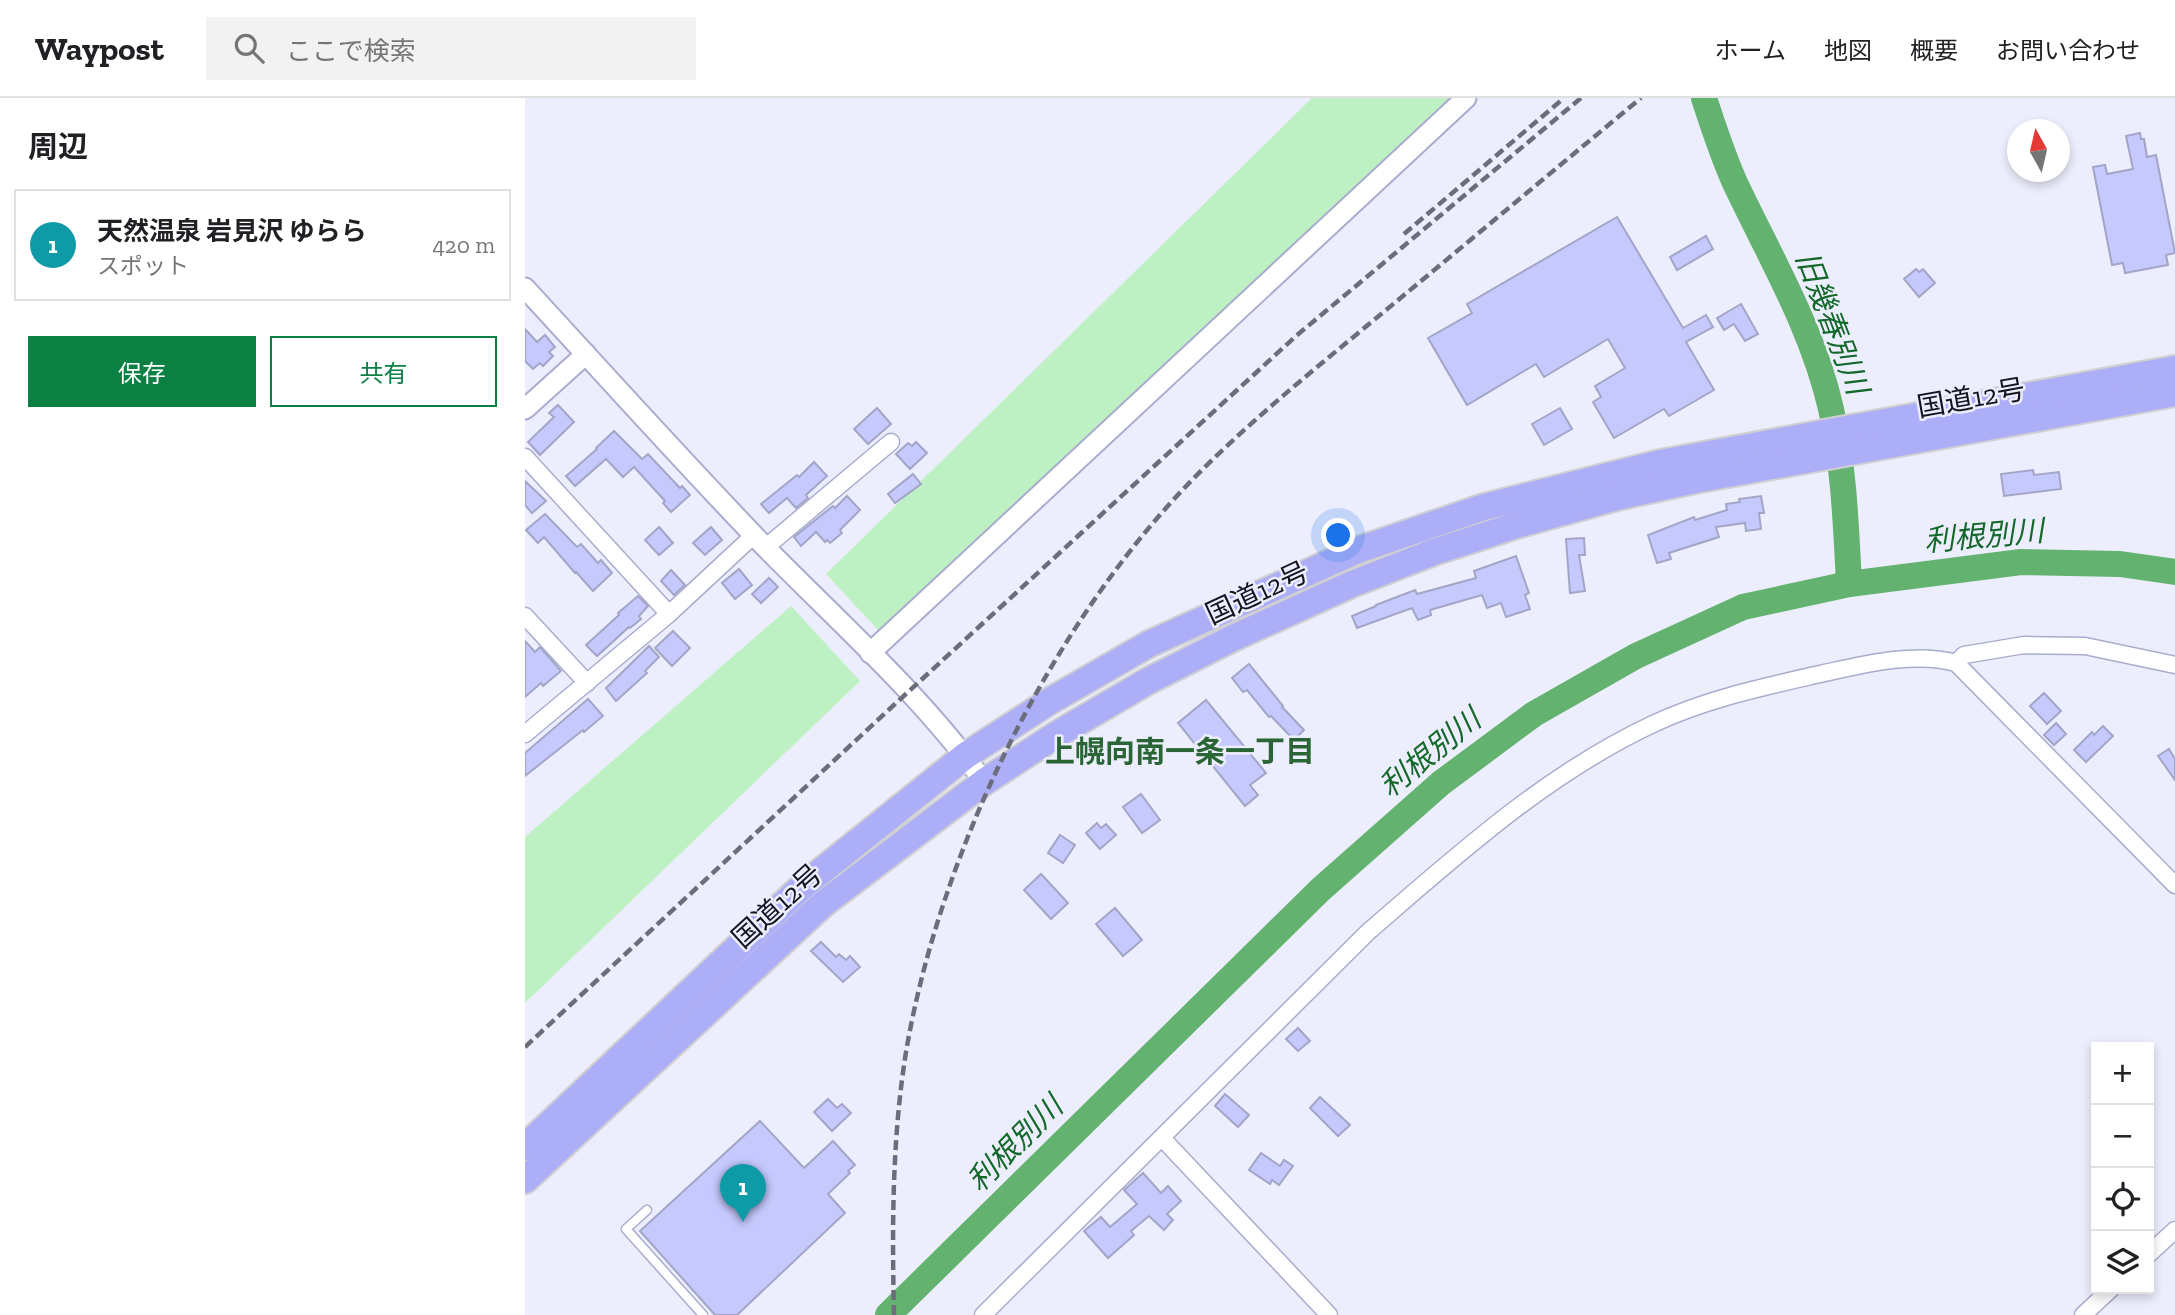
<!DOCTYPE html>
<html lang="ja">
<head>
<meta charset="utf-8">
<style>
  :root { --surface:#fff; --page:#f2f2f2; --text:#202124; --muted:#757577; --line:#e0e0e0; --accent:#0b8043 }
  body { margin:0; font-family:"Zilla Slab","Noto Sans JP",serif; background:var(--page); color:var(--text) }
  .controls { position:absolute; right:21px; bottom:21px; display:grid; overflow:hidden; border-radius:0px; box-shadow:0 4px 10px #0003 }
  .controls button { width:63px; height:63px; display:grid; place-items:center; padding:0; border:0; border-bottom:2px solid var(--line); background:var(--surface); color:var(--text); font:35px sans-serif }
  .compass { position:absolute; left:1482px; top:21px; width:63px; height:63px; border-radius:50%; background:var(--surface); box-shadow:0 4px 10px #0003; rotate:352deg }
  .you { position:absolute; left:814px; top:438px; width:24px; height:24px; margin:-18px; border:5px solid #fff; border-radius:50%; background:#1a73e8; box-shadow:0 0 0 10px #1a73e833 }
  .badge { display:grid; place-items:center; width:46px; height:46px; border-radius:50%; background:var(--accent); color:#fff; font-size:23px; font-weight:700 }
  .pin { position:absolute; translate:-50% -58px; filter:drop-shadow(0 2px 4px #0008) }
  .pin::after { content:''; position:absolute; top:37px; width:24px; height:21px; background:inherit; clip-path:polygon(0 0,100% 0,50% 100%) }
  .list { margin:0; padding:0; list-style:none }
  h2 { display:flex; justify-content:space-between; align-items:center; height:91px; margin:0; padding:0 28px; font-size:30px }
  h2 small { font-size:23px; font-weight:400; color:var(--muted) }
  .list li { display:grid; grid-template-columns:46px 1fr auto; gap:21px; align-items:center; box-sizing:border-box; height:112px; margin:0 14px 14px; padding:0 14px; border:2px solid var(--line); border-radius:0px }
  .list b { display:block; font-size:26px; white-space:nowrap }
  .list p { margin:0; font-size:23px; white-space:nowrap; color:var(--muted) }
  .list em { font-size:23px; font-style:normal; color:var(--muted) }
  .actions { display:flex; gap:14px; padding:21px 28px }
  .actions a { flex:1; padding:16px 0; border:2px solid var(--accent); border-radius:0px; text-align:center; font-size:24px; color:var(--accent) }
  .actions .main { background:var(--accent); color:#fff }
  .icon { flex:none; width:38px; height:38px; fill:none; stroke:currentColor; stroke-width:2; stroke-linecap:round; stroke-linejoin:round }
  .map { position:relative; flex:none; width:1650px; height:1217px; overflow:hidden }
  header { display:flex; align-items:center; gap:42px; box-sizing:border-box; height:98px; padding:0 35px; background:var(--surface); border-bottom:2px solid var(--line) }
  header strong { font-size:33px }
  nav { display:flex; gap:38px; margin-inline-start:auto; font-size:24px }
  .search { width:490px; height:63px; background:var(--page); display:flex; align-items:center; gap:18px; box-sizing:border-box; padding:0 24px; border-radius:0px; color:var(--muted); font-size:26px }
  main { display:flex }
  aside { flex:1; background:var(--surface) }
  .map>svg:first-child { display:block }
  .green { fill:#bdf0c2 }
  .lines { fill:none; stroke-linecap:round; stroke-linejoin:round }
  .river { stroke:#64b270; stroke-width:26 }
  .building { fill:#c5c9fe; stroke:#a3a5c7; stroke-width:2 }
  .service-casing { stroke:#a9acce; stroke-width:11 }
  .minor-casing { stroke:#a9acce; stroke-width:19 }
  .tertiary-casing { stroke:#a9acce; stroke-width:23 }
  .trunk-casing { stroke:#d0d0d2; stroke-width:30 }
  .service { stroke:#fff; stroke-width:8 }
  .minor { stroke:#fff; stroke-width:16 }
  .tertiary { stroke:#fff; stroke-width:19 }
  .trunk { stroke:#acaef7; stroke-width:26 }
  .rail { stroke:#6c6d7b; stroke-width:4.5; stroke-dasharray:10 5; stroke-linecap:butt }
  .labels { text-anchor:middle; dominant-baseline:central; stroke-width:5; stroke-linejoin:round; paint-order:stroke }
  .street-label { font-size:28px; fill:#131420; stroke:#edeefd }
  .water-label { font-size:30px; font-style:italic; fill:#13682a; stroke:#edeefd }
  .neighbourhood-label { font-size:30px; font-weight:bold; fill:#2a6635; stroke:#edeefd }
</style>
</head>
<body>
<header>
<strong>Waypost</strong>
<div class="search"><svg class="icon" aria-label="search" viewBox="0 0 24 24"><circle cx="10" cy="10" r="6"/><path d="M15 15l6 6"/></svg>ここで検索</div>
<nav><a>ホーム</a><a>地図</a><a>概要</a><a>お問い合わせ</a></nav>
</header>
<main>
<aside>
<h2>周辺<small></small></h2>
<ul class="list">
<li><span class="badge" style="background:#0f9aa8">1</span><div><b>天然温泉 岩見沢 ゆらら</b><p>スポット</p></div><em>420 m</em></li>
</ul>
<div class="actions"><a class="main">保存</a><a>共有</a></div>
</aside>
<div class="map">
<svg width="1650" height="1217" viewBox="0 0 1650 1217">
  <rect width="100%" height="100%" fill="#edeefd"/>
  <g class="green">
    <path d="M787,0H928L354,533L301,476Z"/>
    <path d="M266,508L335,583L0,905V739Z"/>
  </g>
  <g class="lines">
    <g class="river">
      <path d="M1179,0C1188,28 1198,58 1210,85C1245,159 1288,231 1306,311C1319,368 1321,428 1324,486"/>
      <path d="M363,1217L795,792L916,685L1009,616L1111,558L1218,509L1324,486L1496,464L1595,466L1650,474"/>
    </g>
  </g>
  <g class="building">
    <path d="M1615,35L1616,41H1619L1622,59L1631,57L1650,155L1641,157L1643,167L1600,175L1598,165L1587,167L1568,69L1580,67L1582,76L1608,71L1601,38Z"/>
    <path d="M1092,119L1158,230L1181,217L1188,229L1161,244L1189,292L1144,318L1139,311L1089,340L1068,304L1076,299L1070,288L1100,270L1083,241L1019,279L1011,266L942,307L903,240L947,215L942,206Z"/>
    <path d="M1181,138L1188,151L1152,172L1145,159Z"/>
    <path d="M1391,171L1394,174L1398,171L1410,185L1394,199L1379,181Z"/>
    <path d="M1216,206L1233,236L1220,243L1209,226L1199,232L1192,220Z"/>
    <path d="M0,231L12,244L20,237L30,249L24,254L28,258L18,268L15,265L8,271L0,263Z"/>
    <path d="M33,307L49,324L15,357L3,344L29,319L24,315Z"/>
    <path d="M352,310L366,326L343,346L329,331Z"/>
    <path d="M1035,310L1047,331L1019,347L1007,326Z"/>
    <path d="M89,333L117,361L123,356L155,390L157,388L165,397L146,414L138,405L140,403L109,369L98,379L81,361L50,388L41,378L72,351L71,350Z"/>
    <path d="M391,344L402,355L385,371L371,356L383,345L387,348Z"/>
    <path d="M289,364L302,378L281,397L283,400L271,410L262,400L244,415L236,406L272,377L274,379Z"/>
    <path d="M1508,372L1509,377L1534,374L1536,391L1479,398L1476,376Z"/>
    <path d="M388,376L396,386L370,405L363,396Z"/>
    <path d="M0,383L21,403L7,415L0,407Z"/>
    <path d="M322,398L335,412L315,432L317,435L305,445L302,442L300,444L291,434L276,448L269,439L308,408L310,410Z"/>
    <path d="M1236,398L1239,415H1234L1236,431L1221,433L1220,425L1191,429L1194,439L1144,455L1146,461L1132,465L1123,437L1169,419L1170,422L1202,412L1201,406L1215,404L1214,401Z"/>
    <path d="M20,416L52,449L56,446L73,465L76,462L87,475L68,493L51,474L50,475L19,439L13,445L1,432Z"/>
    <path d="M134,429L148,445L134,457L120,442Z"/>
    <path d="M186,429L197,442L180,457L168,445Z"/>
    <path d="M1059,440L1060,457H1054L1060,493L1045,495L1041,441Z"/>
    <path d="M991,458L1004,495L1000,497L1005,511L981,519L976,505L962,510L957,497L905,512L906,517L893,522L887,510L832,530L827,518L851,508V507L890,492L892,496L951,480L949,473Z"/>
    <path d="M214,471L227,487L210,501L197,485Z"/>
    <path d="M146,472L160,487L149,497L136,483Z"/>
    <path d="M244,480L253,489L236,505L227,496Z"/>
    <path d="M113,498L123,508L114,518L116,521L105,530L104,529L72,558L61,547L94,517L93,515Z"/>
    <path d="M148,533L165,550L147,568L130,550Z"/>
    <path d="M0,543L10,554L15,549L36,573L18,588L16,585L0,599Z"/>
    <path d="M124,548L134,559L120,573L122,575L91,603L81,590Z"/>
    <path d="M724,566L758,608L757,609L779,632L769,642L746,618L744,619L722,592L718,594L707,580Z"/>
    <path d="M1519,595L1536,613L1522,626L1505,608Z"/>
    <path d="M63,601L78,618L59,634L58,632L0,678V655Z"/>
    <path d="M681,602L741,675L725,687L733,697L720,708L653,625Z"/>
    <path d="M1531,625L1541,636L1529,647L1519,637Z"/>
    <path d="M1578,628L1588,638L1561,664L1549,652L1567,634L1569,637Z"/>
    <path d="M1644,651L1650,661V682L1633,658Z"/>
    <path d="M616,696L635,722L617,735L598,709Z"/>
    <path d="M572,725L576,730L581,726L591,737L575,751L561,735Z"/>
    <path d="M535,737L550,747L538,765L523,755Z"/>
    <path d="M516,776L543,805L526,821L499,792Z"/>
    <path d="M590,810L617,842L598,858L571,826Z"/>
    <path d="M296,844L311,859L314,856L321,862L325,858L335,869L318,884L286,853Z"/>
    <path d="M773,930L785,943L773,953L761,941Z"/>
    <path d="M700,996L724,1017L713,1029L690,1008Z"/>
    <path d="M795,999L825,1027L813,1038L785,1010Z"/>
    <path d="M303,1001L312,1010L317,1006L326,1015L307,1033L289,1014Z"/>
    <path d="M235,1023L279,1070L308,1043L330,1067L323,1073L325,1075L303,1096L320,1115L212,1217H190L115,1133Z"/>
    <path d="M736,1055L755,1068L759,1062L768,1068L754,1087L747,1082L745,1086L724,1072Z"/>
    <path d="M618,1075L636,1095L643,1088L656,1103L642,1116L648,1122L639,1132L624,1118L606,1133L609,1137L583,1160L559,1133L576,1119L585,1129L612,1106L599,1092Z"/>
  </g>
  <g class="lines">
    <defs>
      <path id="service" d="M122,1112L101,1131L178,1217"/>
      <g id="minor">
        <path d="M0,359L144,516"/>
        <path d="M241,449L366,344"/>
        <path d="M0,518L62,585"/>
        <path d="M1431,565L1439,557L1499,547L1560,548L1650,567"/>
        <path d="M0,636L144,516L229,437"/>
        <path d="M637,1040L804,1217"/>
        <path d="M1624,1156L1650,1132"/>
        <path d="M458,1217L843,834C931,758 1021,676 1128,626C1181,601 1238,589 1295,576C1336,567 1390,553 1431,565L1650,787"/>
        <path d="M1558,1217L1586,1191"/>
      </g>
      <g id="tertiary">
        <path d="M0,190C80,277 160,366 242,451C316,526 397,598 459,684"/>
        <path d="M0,311L61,256"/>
        <path d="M345,555L941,0"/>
      </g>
      <g id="trunk">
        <path d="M0,1049L279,787L440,658L525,603L624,546L833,452L959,409L1135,365L1650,271"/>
        <path d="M0,1082L298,806L459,684L531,637L623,583L708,540L827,486L909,454L995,426L1092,399L1170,382L1650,295"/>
      </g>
    </defs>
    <use href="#service" class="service-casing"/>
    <use href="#minor" class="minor-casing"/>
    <use href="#tertiary" class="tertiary-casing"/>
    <use href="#trunk" class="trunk-casing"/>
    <use href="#service" class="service"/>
    <use href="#minor" class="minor"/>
    <use href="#tertiary" class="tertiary"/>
    <use href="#trunk" class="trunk"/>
    <g class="rail">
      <path d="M879,136L1039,0"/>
      <path d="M0,949L383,594L771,238L1056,0"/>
      <path d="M369,1217C367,1129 367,1041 381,954C415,754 526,526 668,381C726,322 791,270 855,217C942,145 1029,72 1116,0"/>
    </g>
  </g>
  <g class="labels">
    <g class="street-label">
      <text transform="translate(1446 300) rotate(-10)">国道12号</text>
      <text transform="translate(732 495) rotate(-25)">国道12号</text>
      <text transform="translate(252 808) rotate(-42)">国道12号</text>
    </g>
    <g class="water-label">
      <text transform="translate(1307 225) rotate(69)">旧幾春別川</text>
      <text transform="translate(1459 438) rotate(-5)">利根別川</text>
      <text transform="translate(905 655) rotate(-39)">利根別川</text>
      <text transform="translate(490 1046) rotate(-45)">利根別川</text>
    </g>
    <g class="neighbourhood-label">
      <text x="655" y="654">上幌向南一条一丁目</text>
    </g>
  </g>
</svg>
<div class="controls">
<button>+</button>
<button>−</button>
<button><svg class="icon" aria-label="locate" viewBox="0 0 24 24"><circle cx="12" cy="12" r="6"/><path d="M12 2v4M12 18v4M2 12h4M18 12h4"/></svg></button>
<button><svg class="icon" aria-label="layers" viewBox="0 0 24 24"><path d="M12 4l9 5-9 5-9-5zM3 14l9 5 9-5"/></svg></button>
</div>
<svg class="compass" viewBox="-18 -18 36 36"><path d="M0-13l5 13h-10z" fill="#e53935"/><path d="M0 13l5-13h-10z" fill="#757577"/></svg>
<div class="you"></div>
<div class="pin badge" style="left:218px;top:1124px;background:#0f9aa8">1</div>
</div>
</main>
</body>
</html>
